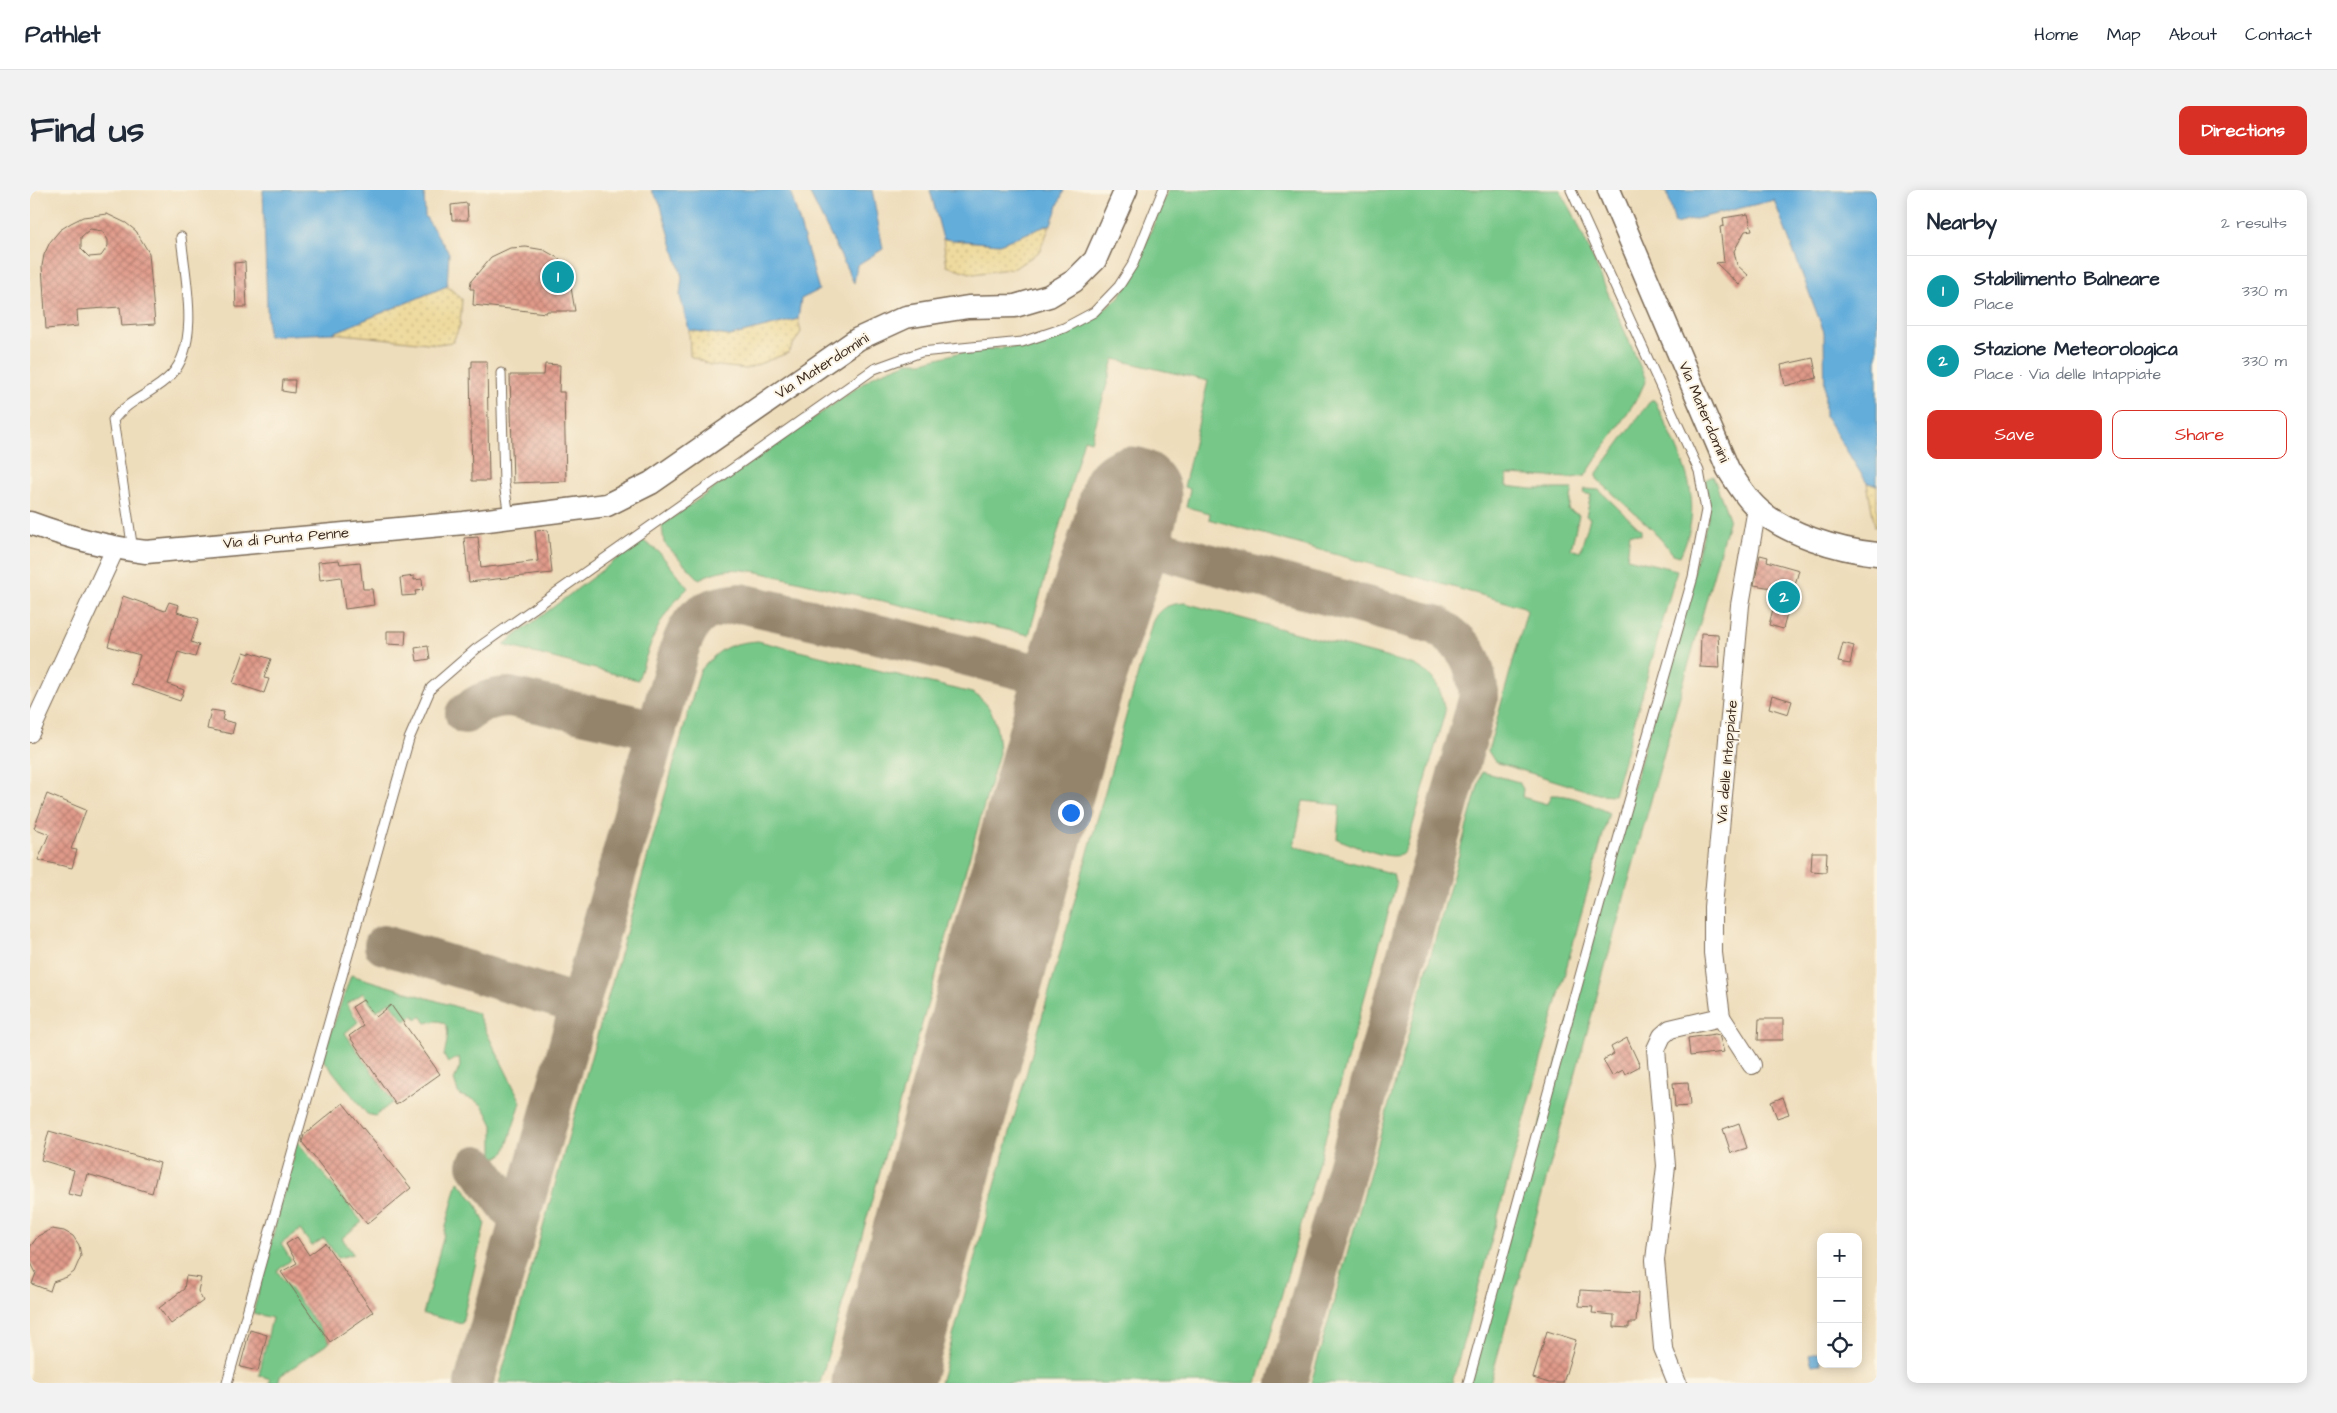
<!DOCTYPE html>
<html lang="en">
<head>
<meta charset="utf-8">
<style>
  :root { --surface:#fff; --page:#f2f2f3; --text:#1f2937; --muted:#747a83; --line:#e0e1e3; --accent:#d93025 }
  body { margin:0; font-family:"Architects Daughter",sans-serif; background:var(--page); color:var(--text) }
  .controls { position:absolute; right:15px; bottom:15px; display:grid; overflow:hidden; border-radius:10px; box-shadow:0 2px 12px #0003 }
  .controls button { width:45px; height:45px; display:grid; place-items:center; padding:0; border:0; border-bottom:1px solid var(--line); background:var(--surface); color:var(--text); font:25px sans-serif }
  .you { position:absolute; left:1040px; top:622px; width:18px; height:18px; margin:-12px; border:4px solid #fff; border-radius:50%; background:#1a73e8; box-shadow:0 0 0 8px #1a73e833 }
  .badge { display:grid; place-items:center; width:32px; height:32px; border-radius:50%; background:var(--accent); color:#fff; font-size:16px; font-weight:700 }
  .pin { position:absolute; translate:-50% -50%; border:2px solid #fff; box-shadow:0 1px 5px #0006 }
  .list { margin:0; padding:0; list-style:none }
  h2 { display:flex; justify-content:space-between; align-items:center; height:65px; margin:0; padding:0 20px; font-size:21px }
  h2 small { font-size:16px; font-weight:400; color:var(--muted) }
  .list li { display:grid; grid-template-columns:32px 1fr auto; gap:15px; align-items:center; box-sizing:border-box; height:70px; padding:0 20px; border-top:1px solid var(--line) }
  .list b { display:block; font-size:19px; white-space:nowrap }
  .list p { margin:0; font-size:16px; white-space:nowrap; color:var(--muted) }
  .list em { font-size:16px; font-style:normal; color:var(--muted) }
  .actions { display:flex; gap:10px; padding:15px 20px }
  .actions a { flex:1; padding:11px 0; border:1px solid var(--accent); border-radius:10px; text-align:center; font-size:18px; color:var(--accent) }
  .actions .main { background:var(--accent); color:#fff }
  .icon { flex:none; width:28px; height:28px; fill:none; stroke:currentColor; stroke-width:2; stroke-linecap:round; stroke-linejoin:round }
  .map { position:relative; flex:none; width:1847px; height:1193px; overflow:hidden; border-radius:10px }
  header { display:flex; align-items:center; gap:30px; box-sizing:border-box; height:70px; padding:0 25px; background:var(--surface); border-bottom:1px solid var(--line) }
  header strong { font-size:24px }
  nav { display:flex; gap:28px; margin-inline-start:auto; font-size:18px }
  .intro { display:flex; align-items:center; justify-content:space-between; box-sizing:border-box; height:120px; padding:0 30px }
  h1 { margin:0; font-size:35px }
  .button { padding:12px 22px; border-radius:10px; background:var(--accent); color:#fff; font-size:18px; font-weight:700 }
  main { display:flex; gap:30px; padding:0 30px }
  aside { flex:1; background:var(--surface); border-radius:10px; box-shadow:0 2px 12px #0003 }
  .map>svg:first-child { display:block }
  .grass { fill:#76c788; stroke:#587853 }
  .sand { fill:url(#sand-dots); stroke:#94825e }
  .water { fill:#64addb; stroke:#506c7c }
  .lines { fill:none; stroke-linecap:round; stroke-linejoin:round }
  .taxiway { stroke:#94846c; stroke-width:40 }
  .runway { stroke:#94846c; stroke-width:101 }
  .building { fill:url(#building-cross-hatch); fill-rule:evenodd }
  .service-casing { stroke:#7a6955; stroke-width:11 }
  .minor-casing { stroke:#7a6955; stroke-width:20 }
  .tertiary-casing { stroke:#7a6955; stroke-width:25 }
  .service { stroke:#fff; stroke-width:9 }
  .minor { stroke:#fff; stroke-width:18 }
  .tertiary { stroke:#fff; stroke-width:22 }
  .labels { text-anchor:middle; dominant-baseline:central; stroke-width:4; stroke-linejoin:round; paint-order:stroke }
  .street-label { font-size:15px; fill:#3b2a1e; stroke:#fcf5e5 }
</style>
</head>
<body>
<header>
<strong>Pathlet</strong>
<nav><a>Home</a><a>Map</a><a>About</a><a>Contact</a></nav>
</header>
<div class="intro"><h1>Find us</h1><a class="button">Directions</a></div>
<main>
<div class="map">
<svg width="1847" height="1193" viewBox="0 0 1847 1193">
  <defs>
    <pattern id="sand-dots" width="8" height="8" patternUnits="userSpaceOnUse" patternTransform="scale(1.25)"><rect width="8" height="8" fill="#eeda9e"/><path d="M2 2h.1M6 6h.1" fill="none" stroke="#cdbb88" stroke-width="1.8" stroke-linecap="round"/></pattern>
    <pattern id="building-cross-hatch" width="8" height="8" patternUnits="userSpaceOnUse" patternTransform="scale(1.25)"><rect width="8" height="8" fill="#e09a8a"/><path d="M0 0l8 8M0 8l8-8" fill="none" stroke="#b77e70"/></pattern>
  </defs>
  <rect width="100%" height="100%" fill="#fcf5e5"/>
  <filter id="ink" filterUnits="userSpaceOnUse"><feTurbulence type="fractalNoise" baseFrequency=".02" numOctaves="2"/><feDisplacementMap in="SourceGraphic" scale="10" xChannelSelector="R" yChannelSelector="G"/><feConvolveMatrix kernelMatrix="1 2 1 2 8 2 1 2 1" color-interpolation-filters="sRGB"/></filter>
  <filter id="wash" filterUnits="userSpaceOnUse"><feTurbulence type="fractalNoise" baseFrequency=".0096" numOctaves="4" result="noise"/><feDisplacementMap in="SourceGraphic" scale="20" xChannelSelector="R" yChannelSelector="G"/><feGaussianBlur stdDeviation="1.12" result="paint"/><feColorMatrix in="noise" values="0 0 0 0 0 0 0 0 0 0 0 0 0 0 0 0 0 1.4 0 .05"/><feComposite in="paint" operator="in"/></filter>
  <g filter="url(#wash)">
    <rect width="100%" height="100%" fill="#edb"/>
    <g class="grass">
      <path d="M1138,0H1530L1543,23L1616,190L1608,207L1555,286L1541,288L1477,285L1476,296L1502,299H1543L1538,320L1549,325L1541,359L1550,362L1560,328L1556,326L1561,305L1553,303L1555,299L1569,300L1611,340V345L1600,343L1597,368L1647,380L1584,605L1568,604L1465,572L1458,561L1497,421L1494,417L1179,329L1180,323L1156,317L1160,299L1154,297L1178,191L1084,169L1061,251L1054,249L999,445L728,382C703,378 692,378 669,389L634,353L632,335L845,185L878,172H892L932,162L1003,155L1034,145L1059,131L1088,108L1099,93Z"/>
      <path d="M1621,210H1624L1626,213C1650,266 1678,308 1650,366L1643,364L1623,340L1567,289V283Z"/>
      <path d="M1683,286L1699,328L1460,1193H1438L1678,328V306L1675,290Z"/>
      <path d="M612,350L629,362L658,398C628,426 621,452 608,490L473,455Z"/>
      <path d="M1155,413L1385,475C1407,487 1411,500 1415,522L1377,656C1375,660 1374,664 1370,665C1357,670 1321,654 1307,649L1310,615L1273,611L1264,656L1363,684L1366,695L1227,1193H910L1122,433C1129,417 1139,414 1155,413Z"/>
      <path d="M728,451L942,503C965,514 968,539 969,563L790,1193H469L670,481C689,459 698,453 728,451Z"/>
      <path d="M1452,582L1489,592L1493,599L1492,607L1517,614L1521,605C1542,604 1560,614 1579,623L1422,1193H1281Z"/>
      <path d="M321,785L447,823L491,912L475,962L468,967H463V935L457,923L452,915L444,910L429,905L424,890L430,876L429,867L418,873L414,866C417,849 426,824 396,833L391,826L386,829L384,825L375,831L360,812L346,821L333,803L317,814L328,832L315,843L363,912L345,926L337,924L292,868Z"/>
      <path d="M267,951L332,1032L312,1048L323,1064L308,1068L294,1048L282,1056L270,1040L251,1054L261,1070L247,1081L300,1152L250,1186L248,1193H239L240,1189L229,1185L242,1128L223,1123Z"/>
      <path d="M428,991L445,1012L455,1033L432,1133L393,1124Z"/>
    </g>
    <g class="sand">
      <path d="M1021,34L1009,62L985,78L944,84L917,76L913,49L969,54Z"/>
      <path d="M417,96L432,109L430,135L423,152L407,154L303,143Z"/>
      <path d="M768,129L771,142L758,163L716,179L680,175L660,166L659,140L700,146Z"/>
      <path d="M1837,293L1847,295V337H1845Z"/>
    </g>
    <g class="water">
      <path d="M233,0H394L395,26L419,63L417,96L303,143L238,146Z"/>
      <path d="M621,0H760L789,100L771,109L768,129L700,146L659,140L650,106L652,87L630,13Z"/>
      <path d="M778,0H842L853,59L827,75L824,93Z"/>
      <path d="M900,0H1034L1021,34L969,54L913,49Z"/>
      <path d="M1627,0H1847V295L1837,293L1795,226L1794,142L1744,10L1645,34L1637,2Z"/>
      <path d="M1791,1162V1174L1782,1175L1779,1165Z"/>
    </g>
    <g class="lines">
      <g class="taxiway">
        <path d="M1090,349L1406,435C1437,455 1445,469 1449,506L1257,1193"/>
        <path d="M435,524C449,513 461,507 480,507L627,540"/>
        <path d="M354,755L550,815"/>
        <path d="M447,975L489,1031"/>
        <path d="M444,1193L649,460C662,424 672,418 710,413L882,452L1043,493"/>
      </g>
      <path class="runway" d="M852,1193L1043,493L1090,349L1101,307"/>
    </g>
    <g id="blocks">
      <g class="building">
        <path d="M437,13L438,30H422L421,15Z"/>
        <path d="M77,24L96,33L106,41L119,63L125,134L92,136L90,117L47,120L48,136L16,139L12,76L14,65L20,52L30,40L41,33L53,27ZM60,39L72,41L78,50V56L71,66L59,67L51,59V47Z"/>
        <path d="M1718,24L1722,40L1715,41L1704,61L1707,75L1718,85L1709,95L1686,73L1694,72L1690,37L1694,36L1693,28Z"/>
        <path d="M496,57L514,60L528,68L532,73L539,86L545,121H517L516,123L443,115L444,99H440L441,91L461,67L480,58Z"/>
        <path d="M215,72L217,117H206L204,73Z"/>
        <path d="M1783,168L1787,188L1755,196L1751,175Z"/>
        <path d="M442,171H457L459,291H442L440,177H442Z"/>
        <path d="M515,174L530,175L529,202H534L536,291L483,293L480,185H514Z"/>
        <path d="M253,190H265L264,203L252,201Z"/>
        <path d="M518,340L522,383L439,392L434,348L448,347L451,378L508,371L505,341Z"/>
        <path d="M1730,365L1738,367L1737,371L1769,380L1753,439L1739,435L1748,399L1724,395Z"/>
        <path d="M309,370L310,374L330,372L333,399H342L344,415L315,419L311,387L290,390L288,372Z"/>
        <path d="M384,386V390L392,389L393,400L385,401L386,405L372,406L370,388Z"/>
        <path d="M93,406L135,421L139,412L149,415L147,422L169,429L161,452L169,455L165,467L148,462L138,494L154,500L150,511L101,494L110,465L78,456Z"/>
        <path d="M357,441H376L375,455L357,454Z"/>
        <path d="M1671,443L1688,444L1690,478L1670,477Z"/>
        <path d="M1813,453L1824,456L1820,474L1808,472Z"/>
        <path d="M398,456L400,469L387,471L385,458Z"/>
        <path d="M214,462L220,464V462L241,469L234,488L239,489L234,503L203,493Z"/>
        <path d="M1742,505L1762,511L1758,524L1739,518Z"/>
        <path d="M181,520L194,522L192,530L205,533L202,544L177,539Z"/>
        <path d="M17,604L56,620L41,659L47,660L42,678L8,670L19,644L4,638Z"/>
        <path d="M1782,662H1797L1796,682L1781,681Z"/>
        <path d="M333,810L346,827L361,815L410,884L366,915L319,846L333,836L322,817Z"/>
        <path d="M1729,829H1753V850H1728Z"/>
        <path d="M1685,844L1689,845L1694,862L1660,866L1658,848Z"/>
        <path d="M1597,848L1610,876L1595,884L1593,880L1582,886L1573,870L1584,864L1581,857Z"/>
        <path d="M1658,892L1660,916L1645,917L1643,893Z"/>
        <path d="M1753,907L1759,924L1747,928L1741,912Z"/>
        <path d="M313,913L381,998L337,1034L272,952L274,945Z"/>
        <path d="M1709,933L1717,958L1701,963L1693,939Z"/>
        <path d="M19,941L130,973L122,1003L57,984L51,1007L38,1004L44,980L11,970Z"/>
        <path d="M22,1039L34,1041L43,1046L49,1055L51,1066L44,1082L37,1087L23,1092L20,1101L2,1094L6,1083L0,1071V1057L8,1046Z"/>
        <path d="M267,1047L279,1065L295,1053L343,1122L300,1152L251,1082L267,1073L256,1054Z"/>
        <path d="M156,1086L171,1088L168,1101L173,1111L141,1134L129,1118L154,1099Z"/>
        <path d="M1550,1100L1608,1103L1606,1133H1599V1138L1584,1137V1125L1562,1123L1563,1117L1549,1116Z"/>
        <path d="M220,1140L237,1145L228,1181L210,1177Z"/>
        <path d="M1517,1141L1546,1150L1533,1193H1519L1503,1188Z"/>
      </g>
    </g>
  </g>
  <g filter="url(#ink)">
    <use href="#blocks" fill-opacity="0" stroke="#7a6955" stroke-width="1"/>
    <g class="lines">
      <defs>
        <g id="service">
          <path d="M471,183L474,293L479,327"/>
          <path d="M103,360L83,230C99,209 124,203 141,185C171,154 155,87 151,47"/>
          <path d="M197,1193L379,549L401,498L446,459L844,179L891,162L992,152L1034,138L1064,122L1089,96L1103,74L1133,0"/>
          <path d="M1438,1193L1575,695L1663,387L1676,320L1669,281L1541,0"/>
        </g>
        <g id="minor">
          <path d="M0,543L85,359"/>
          <path d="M1691,827L1722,875"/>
          <path d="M1647,1193L1633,1158L1625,1070L1636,976L1626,859L1632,846L1640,839L1691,827L1683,763V717L1710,415L1727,318"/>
        </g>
        <g id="tertiary">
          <path d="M1579,0L1698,279C1706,292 1714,305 1725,316C1753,344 1809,360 1847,364"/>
          <path d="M0,333C38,347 75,357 116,362L434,333L577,315L621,293L828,149L876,127L938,117L985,116L1019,106L1044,91L1065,70L1096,0"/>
        </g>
      </defs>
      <use href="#service" class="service-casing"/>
      <use href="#minor" class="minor-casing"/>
      <use href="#tertiary" class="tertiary-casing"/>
      <use href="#service" class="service"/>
      <use href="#minor" class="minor"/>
      <use href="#tertiary" class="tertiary"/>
    </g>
  </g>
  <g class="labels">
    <g class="street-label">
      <text transform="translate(792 176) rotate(-33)">Via Materdomini</text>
      <text transform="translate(1674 222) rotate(67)">Via Materdomini</text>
      <text transform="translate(256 348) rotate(-5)">Via di Punta Penne</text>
      <text transform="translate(1697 572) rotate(-85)">Via delle Intappiate</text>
    </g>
  </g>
</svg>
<div class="controls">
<button>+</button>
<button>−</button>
<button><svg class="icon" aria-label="locate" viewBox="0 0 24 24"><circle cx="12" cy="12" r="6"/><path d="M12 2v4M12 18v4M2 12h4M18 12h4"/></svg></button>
</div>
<div class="you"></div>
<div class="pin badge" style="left:528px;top:87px;background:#0f9aa8">1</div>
<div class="pin badge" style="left:1754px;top:407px;background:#0f9aa8">2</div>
</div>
<aside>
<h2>Nearby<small>2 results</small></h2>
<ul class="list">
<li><span class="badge" style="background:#0f9aa8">1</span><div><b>Stabilimento Balneare</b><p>Place</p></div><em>330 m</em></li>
<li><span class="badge" style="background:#0f9aa8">2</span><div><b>Stazione Meteorologica</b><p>Place · Via delle Intappiate</p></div><em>330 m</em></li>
</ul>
<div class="actions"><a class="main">Save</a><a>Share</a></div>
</aside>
</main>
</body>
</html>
